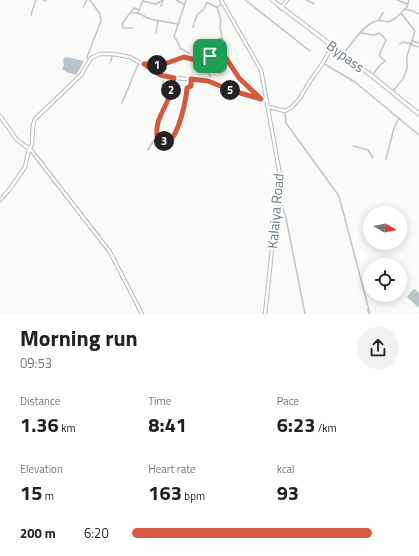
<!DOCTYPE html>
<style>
body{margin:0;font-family:"Titillium Web",sans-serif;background:#f2f2f2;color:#202124;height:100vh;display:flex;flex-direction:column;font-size:15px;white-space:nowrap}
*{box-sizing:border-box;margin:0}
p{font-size:13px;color:#757577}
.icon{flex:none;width:22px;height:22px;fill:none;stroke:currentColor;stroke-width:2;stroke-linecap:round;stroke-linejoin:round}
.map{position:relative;height:314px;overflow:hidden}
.sheet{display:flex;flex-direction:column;background:#fff;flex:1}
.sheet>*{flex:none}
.needle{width:26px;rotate:99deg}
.controls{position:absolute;left:363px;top:206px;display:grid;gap:8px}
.controls a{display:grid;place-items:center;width:44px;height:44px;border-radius:50%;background:#fff;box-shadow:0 2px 10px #0003;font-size:20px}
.pin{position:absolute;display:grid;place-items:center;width:34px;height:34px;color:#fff;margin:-17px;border-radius:8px;box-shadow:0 2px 6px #0006}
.km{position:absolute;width:20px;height:20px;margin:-10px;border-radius:50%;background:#222;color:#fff;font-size:11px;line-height:20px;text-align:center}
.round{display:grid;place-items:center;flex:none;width:42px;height:42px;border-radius:21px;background:#f2f2f2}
.head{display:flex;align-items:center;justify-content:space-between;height:68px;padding:0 20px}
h1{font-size:22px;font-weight:700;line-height:30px}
.stats{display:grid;grid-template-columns:repeat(3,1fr);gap:6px;height:68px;padding:4px 20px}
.stats div{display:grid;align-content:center}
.stats b{font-size:20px;font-weight:700}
.stats small{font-size:11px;font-weight:400}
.stats p{font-size:11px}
ul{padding:0 20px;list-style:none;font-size:13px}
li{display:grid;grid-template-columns:64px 48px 1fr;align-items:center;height:30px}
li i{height:10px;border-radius:5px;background:#d5593c}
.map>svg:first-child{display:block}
.water{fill:#b8c4c8}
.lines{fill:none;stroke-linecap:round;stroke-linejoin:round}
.stream{stroke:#b8c4c8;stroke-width:1}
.secondary-casing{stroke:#b4babe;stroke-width:4.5}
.primary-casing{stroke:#b3b9bc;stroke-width:5}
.street{stroke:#bfc4c7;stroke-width:1.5}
.secondary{stroke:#fff;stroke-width:2.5}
.primary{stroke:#fff;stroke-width:3}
.route-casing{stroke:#fff;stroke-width:8}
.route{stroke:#d5593c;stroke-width:5}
.labels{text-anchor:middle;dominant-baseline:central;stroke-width:4;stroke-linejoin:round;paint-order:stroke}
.street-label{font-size:14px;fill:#667780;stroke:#fff}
</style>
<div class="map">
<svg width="419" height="314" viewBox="0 0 419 314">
<rect width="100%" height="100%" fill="#fafaf8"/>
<path class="water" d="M67 57 84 61 76 75 66 72 62 69 64 65 63 61 64 58Z
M415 289 419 293V308L407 297 413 290Z"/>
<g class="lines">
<path class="stream" d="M367 309 369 314"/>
<defs>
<path id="secondary" d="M221 0 261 70 280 175 265 314
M281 8 287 0
M269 107 285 111 292 107 300 98 310 81 323 63 332 46
M0 116 17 140 31 150 110 252 142 314
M0 200 10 189 25 167 29 150 32 144 33 125 35 119 81 75 91 58 100 54H113L130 57 165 77 208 81 242 94 267 100"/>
<path id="primary" d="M272 0 372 76 419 114"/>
</defs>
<use href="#secondary" class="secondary-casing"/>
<use href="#primary" class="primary-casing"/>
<path class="street" d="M43 0 46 1
M176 0 184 4
M186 0 174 37 178 42 180 48 189 53 187 58
M245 0 310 51
M307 0 314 4
M397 0 407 4
M143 1 156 4 163 0
M223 3 217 7 221 20 220 27 226 58 239 78 260 98
M161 6 163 0
M83 7 87 0
M404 9 413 11 419 14
M130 13 134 8 139 10
M138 13 150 19 177 24
M401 13 407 7 409 0
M31 15 36 0
M378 21 383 13
M193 27 197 15 204 9 207 2 216 7
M133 28H123L122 24 130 13H138L143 0
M156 32 158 21
M360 33 374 35 379 33 383 36 386 40 379 55 385 61 379 66 372 76
M413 41 419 43
M400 44 403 42 412 44
M411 45 419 47
M343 54C352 44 361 28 373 22 386 16 384 30 401 13L415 31 407 56V69L403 79 392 92
M210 56 221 60 226 58
M89 60 87 57 101 21 100 14 90 0
M110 63 113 54
M323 63 355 82 419 135
M145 64H164L184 57 203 62 210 56 219 38 223 39
M201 66 210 75 208 81
M217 69 221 70 230 64
M162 85 165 77
M122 103 139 62
M285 111 286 123 339 196 370 314
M157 136C155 119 164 112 169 97 171 91 172 85 174 78
M353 146 368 150 373 158
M148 150 156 137H159L168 142 171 140 185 103 187 88 191 86V79
M386 159 394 128 399 118
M279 197 286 218 305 314"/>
<use href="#secondary" class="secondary"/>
<use href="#primary" class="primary"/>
</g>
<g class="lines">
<defs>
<path id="route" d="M210 56 221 60 226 58 239 78 261 99 233 91 208 81 191 79V86L187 88C186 101 179 133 169 142H165L157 136C155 121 164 111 169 97 171 91 172 85 174 78L160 75 144 64H164L184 57 203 62Z"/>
</defs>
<use href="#route" class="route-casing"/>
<use href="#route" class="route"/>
</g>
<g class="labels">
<g class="street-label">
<text transform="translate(346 56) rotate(37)">Bypass</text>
<text transform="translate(275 211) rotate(-85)">Kalaiya Road</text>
</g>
</g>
</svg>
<div class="controls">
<a><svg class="needle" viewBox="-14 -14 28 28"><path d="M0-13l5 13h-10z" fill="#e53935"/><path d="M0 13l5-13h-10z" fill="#757577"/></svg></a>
<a><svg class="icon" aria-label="locate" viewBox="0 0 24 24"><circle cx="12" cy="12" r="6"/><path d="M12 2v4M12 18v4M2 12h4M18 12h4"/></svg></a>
</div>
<div class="pin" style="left:210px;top:56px;background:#1e9e55"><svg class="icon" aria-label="arrive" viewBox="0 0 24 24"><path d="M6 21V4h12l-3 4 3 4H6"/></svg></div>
<b class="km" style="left:157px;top:65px">1</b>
<b class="km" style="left:171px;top:90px">2</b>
<b class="km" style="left:164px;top:141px">3</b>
<b class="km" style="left:230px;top:90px">5</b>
</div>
<section class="sheet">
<div class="head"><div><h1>Morning run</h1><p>09:53</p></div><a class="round"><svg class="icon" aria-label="share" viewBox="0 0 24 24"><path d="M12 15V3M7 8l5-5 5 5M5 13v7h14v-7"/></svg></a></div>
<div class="stats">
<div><p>Distance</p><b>1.36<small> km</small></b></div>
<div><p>Time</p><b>8:41</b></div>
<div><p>Pace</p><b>6:23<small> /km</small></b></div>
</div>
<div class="stats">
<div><p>Elevation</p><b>15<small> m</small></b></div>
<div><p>Heart rate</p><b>163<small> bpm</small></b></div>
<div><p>kcal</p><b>93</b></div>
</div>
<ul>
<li><b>200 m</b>6:20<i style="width:90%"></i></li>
</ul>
</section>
